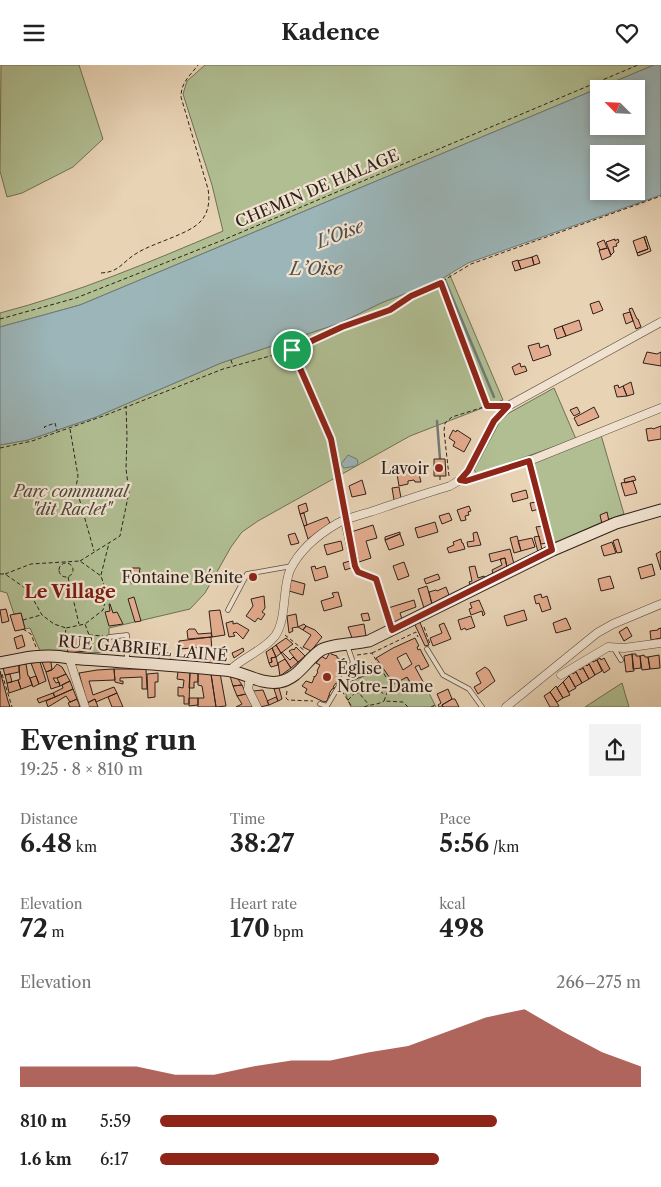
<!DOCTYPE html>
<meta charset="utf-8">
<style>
body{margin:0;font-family:"Libre Caslon Text",serif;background:#f2f2f2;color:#222;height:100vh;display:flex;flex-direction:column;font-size:19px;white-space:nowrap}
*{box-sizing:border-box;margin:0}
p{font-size:16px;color:#767676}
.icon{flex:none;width:28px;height:28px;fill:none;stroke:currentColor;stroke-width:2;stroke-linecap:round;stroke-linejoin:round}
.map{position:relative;height:642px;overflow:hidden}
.side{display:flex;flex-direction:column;background:#fff;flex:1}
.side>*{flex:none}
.needle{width:32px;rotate:294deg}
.buttons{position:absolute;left:590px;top:15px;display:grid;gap:10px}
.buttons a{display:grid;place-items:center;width:55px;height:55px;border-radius:0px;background:#fff;box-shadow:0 2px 8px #0003;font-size:25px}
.pin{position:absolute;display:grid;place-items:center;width:42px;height:42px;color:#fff;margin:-21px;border:2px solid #fff;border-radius:50%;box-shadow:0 1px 5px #0007}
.round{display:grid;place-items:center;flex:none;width:52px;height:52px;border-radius:0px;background:#f2f2f2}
.summary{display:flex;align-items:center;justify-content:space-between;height:85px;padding:0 20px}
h1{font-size:28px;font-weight:700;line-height:38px}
.metrics{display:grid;grid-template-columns:repeat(3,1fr);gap:8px;height:85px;padding:5px 20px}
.metrics div{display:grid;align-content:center}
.metrics b{font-size:25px;font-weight:700}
.metrics small{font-size:14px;font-weight:400}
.metrics p{font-size:14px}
.chart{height:140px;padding:10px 20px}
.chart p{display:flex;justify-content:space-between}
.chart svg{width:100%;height:90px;margin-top:5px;fill:#8f2418;opacity:.7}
ul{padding:0 20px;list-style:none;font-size:16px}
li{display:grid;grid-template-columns:80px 60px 1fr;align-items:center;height:38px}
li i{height:12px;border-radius:6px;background:#8f2418}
header{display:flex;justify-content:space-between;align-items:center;height:65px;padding:0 20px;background:#fff;font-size:22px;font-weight:700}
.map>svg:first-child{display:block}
.green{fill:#b0be92;stroke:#6f7057}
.water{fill:#9bb5b8;stroke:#6f7a7a;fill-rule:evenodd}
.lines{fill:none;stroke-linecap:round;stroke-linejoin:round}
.stream{stroke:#6f7a7a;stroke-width:2.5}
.building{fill:#e4ac8e;stroke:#2e211c;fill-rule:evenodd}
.lane-casing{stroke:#5c4e42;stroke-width:5.5}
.street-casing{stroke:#5c4e42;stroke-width:9}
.secondary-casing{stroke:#2e211c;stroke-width:13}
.path{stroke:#2e211c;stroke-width:1;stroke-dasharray:4 2.5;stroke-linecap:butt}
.lane{stroke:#f0e2cf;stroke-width:4}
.street{stroke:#f0e2cf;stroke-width:8}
.secondary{stroke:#f0e2cf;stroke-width:11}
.route-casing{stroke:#fff;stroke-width:10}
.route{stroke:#8f2418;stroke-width:6}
.poi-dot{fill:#8f2418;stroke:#f0e2cf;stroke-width:2}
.labels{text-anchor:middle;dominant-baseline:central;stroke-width:4.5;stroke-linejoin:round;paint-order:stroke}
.street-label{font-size:16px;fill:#2e211c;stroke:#f0e2cf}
.poi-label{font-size:16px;fill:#2e211c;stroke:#f0e2cf;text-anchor:end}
.park-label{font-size:16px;font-style:italic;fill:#4e483a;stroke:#f0e2cf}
.water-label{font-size:18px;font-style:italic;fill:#4f4d4b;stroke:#f0e2cf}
.neighbourhood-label{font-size:18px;font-weight:bold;fill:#7a1f14;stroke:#f0e2cf}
</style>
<header><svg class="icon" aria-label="menu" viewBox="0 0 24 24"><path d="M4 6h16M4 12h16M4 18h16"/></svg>Kadence<svg class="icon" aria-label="heart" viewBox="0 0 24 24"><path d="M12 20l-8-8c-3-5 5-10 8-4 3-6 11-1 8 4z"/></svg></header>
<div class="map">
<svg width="661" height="642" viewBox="0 0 661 642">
<rect width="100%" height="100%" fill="#e8d3b5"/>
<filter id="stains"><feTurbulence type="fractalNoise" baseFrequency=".004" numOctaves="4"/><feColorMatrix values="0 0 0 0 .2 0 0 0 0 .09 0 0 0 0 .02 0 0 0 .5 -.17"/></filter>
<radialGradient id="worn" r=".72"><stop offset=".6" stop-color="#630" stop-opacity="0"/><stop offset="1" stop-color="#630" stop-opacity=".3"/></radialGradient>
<path class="green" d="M1 0H79L103 74 73 102 22 128 7 132 0 106Z
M205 0H654L80 240 0 262V248C77 228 150 197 223 166L212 120 183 29 187 16Z
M449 208 503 335 410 371 258 456 242 467 231 482 205 528 190 544 109 563V587L65 589 40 586 30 563 25 564 21 548 14 549 7 528 0 526V380L28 375 96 352 221 298 340 258 381 238 438 215Z
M554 323 576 374 477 409 474 405 500 356 509 348Z
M601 370 624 449 609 454 557 477H552L532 398Z
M383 603 389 611 407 612 415 629 427 624 436 642H351C342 623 343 619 362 610L364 611 374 604 376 607Z
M622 618 629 642H585Z"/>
<path class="water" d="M654 0H661V130L468 198 438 216 381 238 340 258 221 298 96 352 28 375 0 380V262L80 240ZM599 24H636V61H599ZM599 89H636V126H599Z
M348 390 357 394 358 398 356 401 344 403 341 399Z"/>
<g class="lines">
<path class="stream" d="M445 215 494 332
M437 356 440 394"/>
</g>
<path class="building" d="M646 171 651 186 638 191 637 188 648 184 644 172Z
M644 172 648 184 637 188 633 176Z
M615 174V176L618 174 619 177 616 179 617 181 613 182 614 187 611 190 606 177Z
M604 175 607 183 600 185 597 178Z
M608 183 611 191 602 195 599 185Z
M537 190 540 198 534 200 532 192Z
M532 192 534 200 521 204 518 196Z
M518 195 521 204 515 206 512 197Z
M599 236 603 245 593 249 590 239Z
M632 243 637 254H638L641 262 636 264 629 244Z
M630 247 633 256 626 259 623 249Z
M579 255 582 265 566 271 562 261Z
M562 261 566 271 557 274 554 264Z
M539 278 540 283 548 280 551 290 533 296 528 281Z
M647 287 657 289 661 287V301L643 298Z
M520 298 521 302 525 301 527 306 515 310 512 302Z
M631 317 634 329 627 331 623 321Z
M618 320 619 323 623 321 627 331 617 332 614 321Z
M577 342 580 348 574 351 570 345Z
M594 342 599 352 578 361 574 353Z
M661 361V374L648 376 646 364 652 363 653 364Z
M453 365 456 367 457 365 471 374 464 387 453 381 455 377 449 373Z
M434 394H445L446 411H434Z
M414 405 415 410 419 409 421 417H415L414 415 408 416V419L399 421 397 409Z
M634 411 636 415 625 418 624 414Z
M362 415 366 429 352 432 349 421Z
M633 416 637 428 625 431 621 418Z
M399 422 401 433 394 435 392 423Z
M526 425 528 433 513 437 511 429Z
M537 437 539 444 532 446 530 438Z
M306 438 308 446 300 449 298 441Z
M469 441 471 446 468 447 469 450 465 451 466 455 461 456 457 445Z
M607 447 609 456 602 459 600 450Z
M304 448 307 460 304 461 300 449Z
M449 448 452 455 442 459 439 451Z
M327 452 330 458 308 474 304 461Z
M435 457 438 467 418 473 415 463Z
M373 460 377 473 366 476 371 493 359 497 351 467Z
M543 461 547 478 541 479 536 462Z
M400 467V469L385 475V472Z
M477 467 481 480 468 482 467 477 474 476 473 468Z
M295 468 299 478 291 480 288 470Z
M400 469 404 480 389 485 385 475Z
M517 471 521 486 514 488 510 473Z
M539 471 542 485 538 487 534 472Z
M532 473 535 482 521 486 518 476Z
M461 474 462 478H463L465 484 449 488 447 483 454 480 453 477Z
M618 474 622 487 617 488 613 476Z
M341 476 343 485 327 490 324 480Z
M612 477 616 488 604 491 601 481Z
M510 484 514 499 507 502 505 493 491 497 489 489Z
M661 486V505L656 489Z
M505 493 507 502 493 509 492 505 502 500 500 494Z
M350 496 351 503 345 505 343 498Z
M404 497 409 511 398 515 393 501Z
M652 499 655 510 641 514 638 503Z
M315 501 316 504 325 501 328 512 315 516 311 502Z
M475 501 478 513 484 511 485 513 470 520 469 517 472 516 469 502Z
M132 503H140L138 518H131Z
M438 509 440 514 426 519 424 514Z
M610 511 614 523 601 526 598 514Z
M291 515 305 519 303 530 289 526Z
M427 521 432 539 424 543 418 524Z
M446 522 449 530 432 539 429 527 436 525 437 526Z
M338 527 342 541 324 546 321 536 334 532 332 528Z
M541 529 542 533 547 531 551 544 542 547 539 538 536 539 534 531Z
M264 531 265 543 262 547 265 549 261 555 258 553 255 557 246 551 253 541 251 534Z
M134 532 141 556 135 557 128 534Z
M414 535 416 542 400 548 402 554 393 558 388 543Z
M479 535 485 549 483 551 482 546 471 550 469 544 472 543 470 538Z
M109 539H110L113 548 117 547 123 559 109 561 105 547 110 546Z
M6 544 9 556 2 558 0 545Z
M220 545 225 570 212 572 209 546Z
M524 545 527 555 507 561 504 551Z
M21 548 25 564 15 566 10 550Z
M368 548 370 555 363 556 361 549Z
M296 549 298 562 304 559 306 561 303 565 298 562 292 563 293 566 289 568 287 551Z
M471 551 475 562 466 565 465 563 461 565 458 555Z
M566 553 571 564 556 568 553 558Z
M419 555 429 580 425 581 414 558Z
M233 556V559L237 558 249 565 243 574 236 567 233 568 235 571 229 572 226 558Z
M444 558 451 574 433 581 430 573 442 568 439 560Z
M364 559 366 571 352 573 348 562Z
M306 561 315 565 322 572 311 586 303 582 311 570 303 565Z
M627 562 632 571 624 576 619 567Z
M661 563V573L651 575 650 566 658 565V564Z
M189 564H195L198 569 211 568 212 572 188 574 187 566Z
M22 570 25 581 17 584 14 573Z
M84 571 86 586 68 588 66 573Z
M211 572 213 600H207V597L205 598V582L179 584V576Z
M286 573 293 579 281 588 276 580Z
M415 573 419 581 417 582 418 585 420 584 429 601 421 605 419 600 415 602 427 624 415 629 410 621 412 620 407 612 394 619 376 593 393 583ZM406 588 412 599 403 605 397 593Z
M276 580 281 588 276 592 272 583Z
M296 582 305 591 298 597 289 586 293 584 294 585Z
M243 583 244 586 234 593 232 588Z
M272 583 276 592 271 593 272 597 269 598 266 587Z
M282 587 290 595 293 592 298 597 291 603 281 588Z
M328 587H331V589L337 591V593L342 594V596L348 597 349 600 347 599 338 619 336 618 333 622 335 623 332 624 329 629 330 630H329L327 636 324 637 305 628 307 624 302 621 306 616 312 618 314 613V611L315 612 318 607 317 606 320 600 316 598 321 591 326 594 329 589Z
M159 588H170L171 597 159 596Z
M632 589H636V591H640L641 603 633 604Z
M632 589 634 606 626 607 624 591Z
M644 590 645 592H648L650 604 642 605 640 591Z
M659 590 660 603 650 604 648 592Z
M276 592 278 600 271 602 269 598 272 597 271 593Z
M600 593 601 595 604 593 610 604 604 608 597 595Z
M285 594 291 603 280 611 278 598Z
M592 595 593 597 597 595 602 606 595 610 588 597Z
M47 596 51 597 52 605 46 607 42 597Z
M40 597 46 616 39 619 31 598Z
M372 598 375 604 369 607V609L351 616 347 611 350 607H353Z
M26 599 28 611H29L32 620 21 624 18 615 20 614 19 600Z
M57 599 62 602 66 609 57 613H53L56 618 59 617 60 621 51 624 46 607 53 604Z
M585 599 587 601 589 599 595 610 589 614 582 601Z
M19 600V607L5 610 3 603Z
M485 602 489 605 495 616 478 629 474 622 481 618 476 608Z
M579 603 580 605 583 603 589 614 582 618 575 605Z
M114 604H146L147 624H142V612L120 613V616H123V619L115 617Z
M114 604 115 615 89 616 93 630 114 622 117 628 96 637 95 634 87 638 79 608 97 605Z
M0 606 8 636 10 642H0Z
M178 606 190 607 189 639H184V631H178V622L183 623 184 615 177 614Z
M190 607 198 608V617H194V623H189Z
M572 607 573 609 576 607 582 618 575 622 568 609Z
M158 608V617H155V632L148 633 147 609Z
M198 608 211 609 216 642H198V633H204L202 621 198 620Z
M220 608 226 641 216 642 211 609Z
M10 609 12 617 7 618 5 610Z
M66 609 70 616 60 621 57 613Z
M36 611 39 619 33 622 30 613Z
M230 611 238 614 242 620 233 621Z
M569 611 576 623 569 627 563 617Z
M18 615 21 624 9 628 7 618Z
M70 616 73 624 55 632 53 628 63 623 62 620Z
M563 617 570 630 563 633 557 623Z
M242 620 246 629 237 631 233 621Z
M556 621 563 633 557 637 550 627Z
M279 623 282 634 278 636 274 624Z
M73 624 77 634 70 637 66 631 48 642 46 636Z
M448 624 452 634 442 640 443 642H439L438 640 441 638 437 629Z
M263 625 269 640 260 642 253 626Z
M550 627 559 641 557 642H550L544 631Z
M53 628 55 632 39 638 37 634Z
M117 628 123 642H112L108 632Z
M246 629 253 642H236L242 639 237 631Z
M276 632 278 636 269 640 267 636Z
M189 633H198V640L189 641Z
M77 634 80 642H70L68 638Z
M95 634 98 642H88L87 638Z
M452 634H455L459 642H443L442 640Z"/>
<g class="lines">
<defs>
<path id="lane" d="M529 396 552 483
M228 545 247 509 292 501
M109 572 127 570V595
M613 582 621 595
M427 584 443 610 469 624 482 642
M320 639 327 641 353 597 347 580"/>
<path id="street" d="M460 415 468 406 494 356 508 341 661 257
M345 455 355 501 358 507 376 514 392 565
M69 593 85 642
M230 605C243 592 263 586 275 571 287 554 282 525 290 505 300 484 319 469 338 458 348 453 360 450 370 447 397 438 423 429 450 421L460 415 466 416 529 396 661 343
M561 610 608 582 624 583 661 578
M250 613 248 624 257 642
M506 642 597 568 613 559 661 539"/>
<path id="secondary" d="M0 598C23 593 46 588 69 593 121 597 173 600 224 605 244 606 259 620 279 617 298 614 306 595 321 585 331 579 356 579 369 576L553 485 616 458 661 445"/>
</defs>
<use href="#lane" class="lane-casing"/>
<use href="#street" class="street-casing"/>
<use href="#secondary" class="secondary-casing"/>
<path class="path" d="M101 208C120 207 122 197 137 188 153 178 189 169 200 157 209 148 210 135 208 124L181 32C181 17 190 11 198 0
M441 218 487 341
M0 254 76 233 223 175 638 0
M293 286 331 374 343 445
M231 295 233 301
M45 363 44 362 55 358 57 366
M70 364 78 411 76 422 94 486
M0 383 32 376 106 350 223 304 292 285 341 262 389 245 411 231 441 217 471 199 661 131
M440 411V416
M449 411 444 366 445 358 452 352 487 341H497
M80 496 120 471 129 427 126 404 127 371 126 341
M59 505a7 7 0 1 1 14 0a7 7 0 1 1-14 0Z
M0 509H5L28 525 42 550 54 559 66 563
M5 509 31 499 80 496 101 511 107 529 103 545 85 559
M101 510 109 478
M68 512 79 559
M23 555 41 550
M424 562 430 579
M23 564 31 569 36 582
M89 570 103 571
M285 570 305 586
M64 582 66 563 85 559 89 570 90 584
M372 588 416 567 418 572
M357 590 372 588 390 619 384 636 403 637 408 642
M2 609 12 642
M348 618 351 617 353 622
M375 622 385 630
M287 626 286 633 288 635 313 636
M342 626 352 642
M359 628V623L353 622 352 626 354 629 359 628 369 640
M348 635 354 629
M364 642C371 639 378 640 384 636
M431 642 435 640"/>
<use href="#lane" class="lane"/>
<use href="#street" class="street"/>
<use href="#secondary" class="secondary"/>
</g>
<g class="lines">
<defs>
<path id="route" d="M441 218 487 341H508L494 356 468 406 460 415 466 416 529 396 552 485 392 565 376 514 358 507 355 501 331 374 292 285 342 262 390 245 411 231Z"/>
</defs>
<use href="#route" class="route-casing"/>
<use href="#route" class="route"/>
</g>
<g class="poi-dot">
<circle cx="439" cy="403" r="5"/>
<circle cx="253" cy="512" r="5"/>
<circle cx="327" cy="612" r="5"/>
</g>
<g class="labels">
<g class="street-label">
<text transform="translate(317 123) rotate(-23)">CHEMIN DE HALAGE</text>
<text transform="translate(143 583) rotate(5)">RUE GABRIEL LAINÉ</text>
</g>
<g class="poi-label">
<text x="429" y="403">Lavoir</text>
<text x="243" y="512">Fontaine Bénite</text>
<text x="337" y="603" text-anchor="start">Église<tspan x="337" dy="18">Notre-Dame</tspan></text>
</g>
<g class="park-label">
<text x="71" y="426">Parc communal<tspan x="71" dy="18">"dit Raclet"</tspan></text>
</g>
<g class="water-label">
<text transform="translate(340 169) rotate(-21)">L'Oise</text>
<text x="316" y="204">L’Oise</text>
</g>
<g class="neighbourhood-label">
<text x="70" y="527">Le Village</text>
</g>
</g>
<rect width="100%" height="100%" filter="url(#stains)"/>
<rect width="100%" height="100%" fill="url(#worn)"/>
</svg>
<div class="buttons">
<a><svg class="needle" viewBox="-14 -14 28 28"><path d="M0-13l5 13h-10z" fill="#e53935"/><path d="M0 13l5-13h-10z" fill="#767676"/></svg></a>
<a><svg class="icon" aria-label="layers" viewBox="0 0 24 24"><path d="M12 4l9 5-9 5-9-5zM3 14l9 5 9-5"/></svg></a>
</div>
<div class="pin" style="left:292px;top:285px;background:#1e9e55"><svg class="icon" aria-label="arrive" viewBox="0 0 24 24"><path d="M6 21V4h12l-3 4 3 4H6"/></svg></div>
</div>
<section class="side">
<div class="summary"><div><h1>Evening run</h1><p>19:25 · 8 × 810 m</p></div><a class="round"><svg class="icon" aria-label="share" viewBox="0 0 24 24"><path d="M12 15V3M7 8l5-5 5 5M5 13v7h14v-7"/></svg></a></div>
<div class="metrics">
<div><p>Distance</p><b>6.48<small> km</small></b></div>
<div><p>Time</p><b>38:27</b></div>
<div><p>Pace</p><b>5:56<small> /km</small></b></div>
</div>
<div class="metrics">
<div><p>Elevation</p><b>72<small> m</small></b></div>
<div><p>Heart rate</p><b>170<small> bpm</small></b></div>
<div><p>kcal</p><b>498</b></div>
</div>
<div class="chart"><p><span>Elevation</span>266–275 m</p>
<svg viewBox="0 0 160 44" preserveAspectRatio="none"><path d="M0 44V34L10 34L20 34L30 34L40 38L50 38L60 34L70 31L80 31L90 27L100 24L110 17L120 10L130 6L140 17L150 27L160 34V44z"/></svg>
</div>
<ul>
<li><b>810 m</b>5:59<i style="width:70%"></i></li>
<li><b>1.6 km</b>6:17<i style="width:58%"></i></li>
</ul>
</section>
